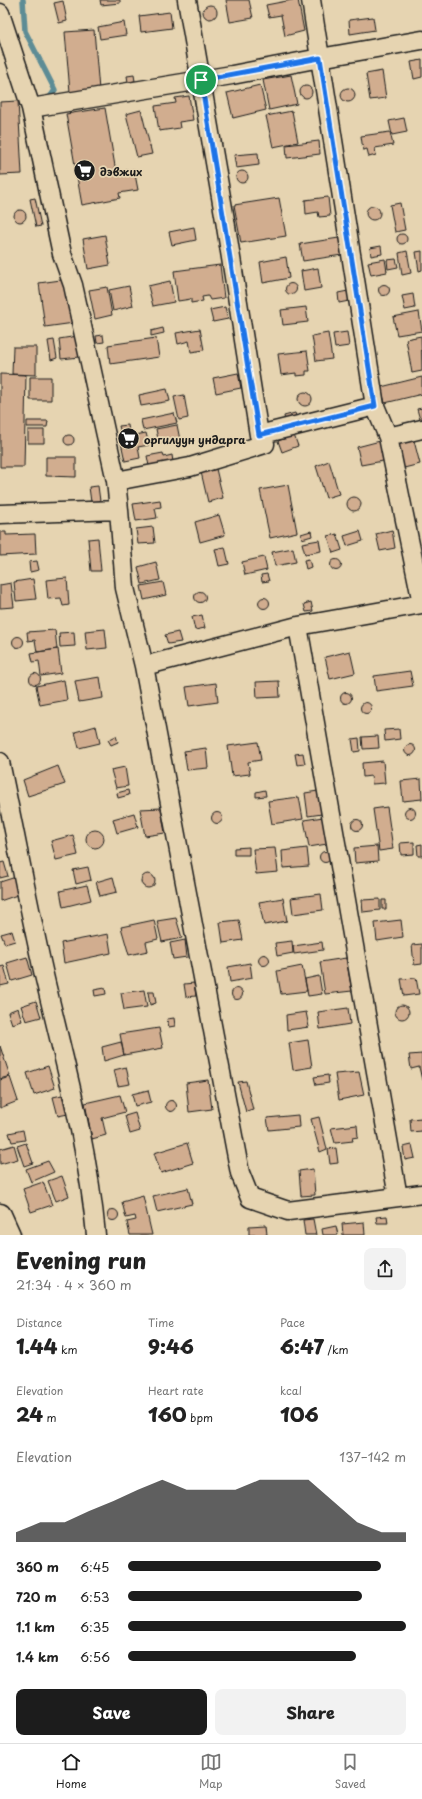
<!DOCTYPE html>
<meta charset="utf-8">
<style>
body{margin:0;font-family:"Playpen Sans",sans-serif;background:#f2f2f2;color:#222;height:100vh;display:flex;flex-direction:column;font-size:15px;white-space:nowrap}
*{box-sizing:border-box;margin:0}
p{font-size:13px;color:#767676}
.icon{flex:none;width:22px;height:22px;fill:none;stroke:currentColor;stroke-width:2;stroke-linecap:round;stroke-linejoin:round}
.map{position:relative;height:1235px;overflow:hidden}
.side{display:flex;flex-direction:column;background:#fff;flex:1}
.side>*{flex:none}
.pin{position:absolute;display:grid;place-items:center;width:34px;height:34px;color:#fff;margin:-17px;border:2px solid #fff;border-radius:50%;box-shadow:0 1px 4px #0007}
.round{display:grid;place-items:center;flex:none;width:42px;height:42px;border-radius:8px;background:#f2f2f2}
.overview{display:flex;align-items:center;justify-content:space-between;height:68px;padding:0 16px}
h1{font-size:22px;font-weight:800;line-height:30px}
.stats{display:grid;grid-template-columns:repeat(3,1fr);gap:6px;height:68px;padding:4px 16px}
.stats div{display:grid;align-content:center}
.stats b{font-size:20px;font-weight:800}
.stats small{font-size:11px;font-weight:400}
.stats p{font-size:11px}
.chart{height:112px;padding:8px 16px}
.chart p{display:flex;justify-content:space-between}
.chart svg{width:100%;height:72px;margin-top:4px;fill:#1c1c1c;opacity:.7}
.cta{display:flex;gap:8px;margin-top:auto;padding:8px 16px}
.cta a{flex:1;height:46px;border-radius:8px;background:#1c1c1c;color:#fff;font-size:16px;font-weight:800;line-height:46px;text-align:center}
.cta a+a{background:#f2f2f2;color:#222}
ul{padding:0 16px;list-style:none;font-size:13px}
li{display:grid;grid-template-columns:64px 48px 1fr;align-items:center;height:30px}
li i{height:10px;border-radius:5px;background:#1c1c1c}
.menu{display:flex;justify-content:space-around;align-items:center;height:56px;border-top:1px solid #e0e0e0;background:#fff;font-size:11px;color:#767676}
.menu a{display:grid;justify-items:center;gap:2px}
.menu .selected{color:#1c1c1c}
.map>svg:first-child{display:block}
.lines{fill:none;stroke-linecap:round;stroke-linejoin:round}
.stream{stroke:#5d8c95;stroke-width:5.5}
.building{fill:#d1ad8f;stroke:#1c1c1c}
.minor-casing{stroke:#1c1c1c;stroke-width:21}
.secondary-casing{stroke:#1c1c1c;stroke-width:25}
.minor{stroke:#e6d4b1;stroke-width:18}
.secondary{stroke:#e6d4b1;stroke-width:22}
.route-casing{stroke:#fff;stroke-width:8}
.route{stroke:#1a73e8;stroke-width:5}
.labels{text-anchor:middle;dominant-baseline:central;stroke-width:3.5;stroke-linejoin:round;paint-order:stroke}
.poi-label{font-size:11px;font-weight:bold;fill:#1c1c1c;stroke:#e6d4b1;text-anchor:start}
</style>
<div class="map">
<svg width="422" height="1235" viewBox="0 0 422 1235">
<rect width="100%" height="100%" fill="#e6d4b1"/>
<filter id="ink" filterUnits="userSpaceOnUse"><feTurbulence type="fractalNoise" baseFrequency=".025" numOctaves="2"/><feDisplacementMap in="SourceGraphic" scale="8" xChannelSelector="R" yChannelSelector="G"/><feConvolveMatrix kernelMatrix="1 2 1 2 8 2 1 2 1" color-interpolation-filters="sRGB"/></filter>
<g filter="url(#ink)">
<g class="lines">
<path class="stream" d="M23 0 25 31 55 90 47 101"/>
</g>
<path class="building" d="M100 0H120V3L101 5Z
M226 0H249L253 18 230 22Z
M292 0H298L304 31 285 36 281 15 269 17 266 5Z
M63 1 67 21 59 23 54 3Z
M203 12a7 7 0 1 1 14 0a7 7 0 1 1-14 0Z
M170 12 172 28 141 32 139 16Z
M373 17 375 30 350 34 349 20Z
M124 22 126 35 100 39 98 27Z
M94 30 99 90 70 92 65 32Z
M422 60V77L414 79 411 62Z
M382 71 386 98 370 100 366 74Z
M134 75 135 81 128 82 127 76Z
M291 75 297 104 269 110 263 80Z
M260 85 266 110 233 118 227 93Z
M300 92a6 6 0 1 1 12 0a6 6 0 1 1-12 0Z
M341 95a7 7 0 1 1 14 0a7 7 0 1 1-14 0Z
M189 96 193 120 179 122 180 128 159 131 155 106 176 103 175 98Z
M18 101 22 174 0 175V102Z
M105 108 116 172 134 169 138 190 119 193 120 198 82 205 66 114Z
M141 110 152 154 137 157 126 114Z
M292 111 298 142 273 147 266 116Z
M404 118 407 132 392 135 389 121Z
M390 132 393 145 375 148 376 155 369 157 367 149 363 150 361 136Z
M319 141 320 154 287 158 286 145Z
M258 153 259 165 236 168 234 155Z
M236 177a6 6 0 1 1 12 0a6 6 0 1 1-12 0Z
M328 197 330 216 319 217 318 212 306 214 305 200Z
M35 198 41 226 36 227 30 199Z
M279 198 286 236 241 243 234 205Z
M400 203 405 230 395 232 390 205Z
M366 213a7 7 0 1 1 14 0a7 7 0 1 1-14 0Z
M14 216a6 6 0 1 1 12 0a6 6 0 1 1-12 0Z
M194 227 196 240 172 245 169 232Z
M397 239a5 5 0 1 1 10 0a5 5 0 1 1-10 0Z
M105 235 110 265 88 269 83 239Z
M339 238 342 255 303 261 300 244Z
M381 246 382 254 371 256 370 248Z
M407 251 411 273 402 275 399 253Z
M422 251V270L419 271 416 252Z
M286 257 289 278 263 283 260 262Z
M385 259 387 272 371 275 368 262Z
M396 259 398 267 388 269 387 260Z
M220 265 224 298 210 300 208 296 202 297 203 301 191 303V299L178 301 174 271Z
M318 268 321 288 304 291 301 271Z
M68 279 74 323 45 327 39 283Z
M170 281 174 302 153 306 148 286Z
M285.5 289a5.5 5.5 0 1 1 11 0a5.5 5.5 0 1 1-11 0Z
M378.5 290a5.5 5.5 0 1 1 11 0a5.5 5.5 0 1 1-11 0Z
M129 286 133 306 113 311 109 290Z
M107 287 112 315 95 319 89 290Z
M348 291 349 301 339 303 338 293Z
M413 294 415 308 405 310 402 296Z
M225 307 228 319 213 322 210 310Z
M306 307 308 322 283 325 281 310Z
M419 312 422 331 397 335 393 317Z
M163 328 164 333 151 336V331Z
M200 329 204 350 191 352 189 341 178 344 176 333Z
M347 332 349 346 335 348 333 334Z
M328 333 332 359 316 361 312 336Z
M103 335 104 342 97 343 96 336Z
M78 336 80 357 61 359 59 339Z
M421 336 422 371 412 373 406 339Z
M156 338 159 357 110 364 108 345Z
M54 340 57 358 51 360 48 341Z
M13 347H36V375L12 374Z
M307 351 310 371H306V375L296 376V373L281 375 278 354Z
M238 373 241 388 216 393 213 378Z
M0 374 26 375 24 467H0Z
M30 377H51V400H30Z
M422 377V394L385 403 381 387Z
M167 389 170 401 141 406 139 395Z
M298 399a7 7 0 1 1 14 0a7 7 0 1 1-14 0Z
M184 395 188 418 179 420 174 397Z
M422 408V423H421L417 409Z
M174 413 177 423 143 430 141 420Z
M295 413 297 418 285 421 284 416Z
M27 421H48L47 427H27Z
M128 425 129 432 121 433 119 426Z
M177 425 180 440 159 444 156 429Z
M28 430H44V443H28Z
M146 433 149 445 138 447 140 458 125 461 120 438Z
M294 435 298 446 282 452 278 441Z
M64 440a5 5 0 1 1 10 0a5 5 0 1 1-10 0Z
M413 437 420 464 404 468 397 441Z
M380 441 383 461 361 465 357 447Z
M163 453 164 457 172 455 173 462 149 466 147 456Z
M46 457H76V477L46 476Z
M329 461 339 494 326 498 316 466Z
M216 469 223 498 208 502 201 472Z
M288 485 297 532 270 538 260 490Z
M98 486 100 501 91 502 89 487Z
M347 504a7 7 0 1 1 14 0a7 7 0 1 1-14 0Z
M160 500 161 507 155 508 157 518 136 521 133 504Z
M219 515 225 535 200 542 195 522Z
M153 527 155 543 138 544 136 529Z
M392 530 395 548 380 551 376 534Z
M311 531 312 536 302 539 301 534Z
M360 531 363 541 347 546 344 536Z
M0 532H6V535L35 534 36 554 0 556Z
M337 534 342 550 333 553 328 536Z
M98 538 101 571H91L88 539Z
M319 540 321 551 305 554 302 543Z
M225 547 229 564 219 566 215 549Z
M293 548 296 562 275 566 272 552Z
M264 557 267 570 245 575 242 562Z
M309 559 311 567 306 569 304 560Z
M330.5 565a5.5 5.5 0 1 1 11 0a5.5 5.5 0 1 1-11 0Z
M37 561 39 570 30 572 29 562Z
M156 562 160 580 142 584 138 567Z
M267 574 269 581 262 582 261 575Z
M67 578 69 605 63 606 61 598 48 599 46 580Z
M33 579 36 599 16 601 14 582Z
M163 582 166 595 144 600 141 586Z
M11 583 14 607 0 608V585Z
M194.5 597a5.5 5.5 0 1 1 11 0a5.5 5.5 0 1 1-11 0Z
M258.5 603a5.5 5.5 0 1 1 11 0a5.5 5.5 0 1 1-11 0Z
M311 602 313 611 306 612 304 604Z
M202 615 205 628 195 630 192 617Z
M105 629 107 648 87 650 85 631Z
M55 630 57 649 37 652 35 640 28 641 27 632Z
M74 632 75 646 60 647 59 633Z
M178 632 181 642 168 644 165 635Z
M12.5 642a5.5 5.5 0 1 1 11 0a5.5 5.5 0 1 1-11 0Z
M58 649 61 673 41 676 39 661 33 662 31 653Z
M350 651 355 673 330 679 325 657Z
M410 671 413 686 376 691 374 676Z
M29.5 679a5.5 5.5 0 1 1 11 0a5.5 5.5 0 1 1-11 0Z
M100 677 103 698 79 702 75 681Z
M64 680 67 700 40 705 36 686Z
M279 681 280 697 257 698 256 682Z
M216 683 218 702 189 706 186 687Z
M340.5 698a5.5 5.5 0 1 1 11 0a5.5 5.5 0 1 1-11 0Z
M360.5 708a5.5 5.5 0 1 1 11 0a5.5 5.5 0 1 1-11 0Z
M96 726 100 743 79 748 75 732Z
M399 729 400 739 385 741 384 730Z
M116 736 118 742 111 745 108 740Z
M378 736 379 748 363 749 362 737Z
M359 738 360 751 354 752 352 739Z
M258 742 261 760 248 762 250 774 232 776 228 746Z
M404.5 750a5.5 5.5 0 1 1 11 0a5.5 5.5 0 1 1-11 0Z
M206 748 208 768 187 770 184 751Z
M303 753 305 764 297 765 295 754Z
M383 761 385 783 372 784 371 776 363 777 362 763Z
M58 766 65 784 28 796 23 780Z
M125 767 128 786 116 788 111 770Z
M421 779 422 799 403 801 401 781Z
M128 790 129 795 118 798 117 793Z
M265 790 266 796 256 797V792Z
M318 791 322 814 308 816 305 793Z
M299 797 303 819 272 824 268 801Z
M387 807 393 849 379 851 373 809Z
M404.5 813a5.5 5.5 0 1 1 11 0a5.5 5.5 0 1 1-11 0Z
M161 808 165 833 145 836 140 809Z
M211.5 818a5.5 5.5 0 1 1 11 0a5.5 5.5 0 1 1-11 0Z
M134 813 138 827 117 833 113 819Z
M323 817 327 844 309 847 304 820Z
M351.5 825a5.5 5.5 0 1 1 11 0a5.5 5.5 0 1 1-11 0Z
M86 839a9 9 0 1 1 18 0a9 9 0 1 1-18 0Z
M73 835 78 855 56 860 51 841Z
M414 842V854L401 855 400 843Z
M422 844V856H418L417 845Z
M377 846 378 861 355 863 354 848Z
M249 847V855H234V848Z
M275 848 278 872 256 874 253 849Z
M307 848 309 866 283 868 282 851Z
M319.5 857a5.5 5.5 0 1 1 11 0a5.5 5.5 0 1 1-11 0Z
M4 862 8 876 0 878V863Z
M88 867 91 880 76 884 73 870Z
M141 881a7 7 0 1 1 14 0a7 7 0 1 1-14 0Z
M16 877 20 894 0 901V882Z
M113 877 117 892 100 896 96 882Z
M87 885 91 900 63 907 60 891Z
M321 894 323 910 293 914 291 898Z
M283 898 287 921 264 925 259 902Z
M380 899V910L363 912 362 900Z
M382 900H386V909H382Z
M176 918 182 938 162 942 157 921Z
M154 920 158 939 146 942 148 951 129 955 121 927Z
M239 920 243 940 223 943 220 922Z
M401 920 403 937 377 941 375 923Z
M12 931 15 941 5 944 1 934Z
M108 934 111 953 64 963 61 943Z
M185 940 187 957 173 959 170 943Z
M292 941 293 953 277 956 275 943Z
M322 942 323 950 294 954 293 946Z
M422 944V964L414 965 412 945Z
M258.5 960a5.5 5.5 0 1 1 11 0a5.5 5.5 0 1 1-11 0Z
M27 957 32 975 12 981 7 963Z
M346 958 352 991 325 994 320 962Z
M250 963 252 978 230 982 228 967Z
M4 966 9 984 0 986V967Z
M302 966 307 991 281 994 277 971Z
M319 976 322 994 308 996 305 979Z
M416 978 419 994 404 996 401 979Z
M194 983 196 996 186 997 184 984Z
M105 988 106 994 95 996 94 990Z
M231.5 994a5.5 5.5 0 1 1 11 0a5.5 5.5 0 1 1-11 0Z
M144 990 147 1007 124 1010 121 993Z
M148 992H154L156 1003 150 1005Z
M36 1001 41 1017 26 1021 21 1006Z
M395 1012a7 7 0 1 1 14 0a7 7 0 1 1-14 0Z
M18 1008 22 1021 12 1024 8 1012Z
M348 1008 350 1024 320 1029 318 1012Z
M306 1012 309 1027 287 1030 286 1015Z
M174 1018 175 1026 169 1027 167 1019Z
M159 1028 163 1048 124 1055 120 1034Z
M308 1040 312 1067 293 1070 289 1043Z
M121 1042 124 1055 104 1061 102 1047Z
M0 1046 10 1076 0 1079Z
M422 1054V1080L419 1067 411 1069 409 1055Z
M48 1066 55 1088 34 1095 27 1073Z
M126 1067 130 1084 118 1086 114 1070Z
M359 1072 364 1095 339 1100 335 1074Z
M328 1075 329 1083 316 1085 314 1077Z
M10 1077 18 1101 0 1108V1080Z
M208 1080 212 1109 189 1112 186 1083Z
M246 1081 253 1110 246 1112 238 1082Z
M148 1090 151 1102 135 1106 132 1094Z
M62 1095 68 1114 58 1116 53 1097Z
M120 1095 125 1112 102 1118 106 1135 92 1139 85 1103Z
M165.5 1106a5.5 5.5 0 1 1 11 0a5.5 5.5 0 1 1-11 0Z
M135 1113 140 1131 130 1134 125 1116Z
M298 1115 299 1127 269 1130 267 1118Z
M319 1117 327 1149 320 1152 311 1119Z
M422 1118V1131L411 1132 410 1119Z
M357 1125 358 1137 352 1138 353 1141 335 1143 331 1128Z
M23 1130 25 1140 12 1142 9 1133Z
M26 1143 33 1163 24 1166 17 1146Z
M187 1143 193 1163 161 1173 154 1153Z
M14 1145 18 1159 0 1164V1149Z
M412 1145 415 1158 405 1160 403 1147Z
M336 1148 338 1163 330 1164 328 1149Z
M48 1161 54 1172 31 1182 26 1169Z
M313 1169 315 1195 301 1196 299 1171Z
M62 1176 69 1196 56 1201 48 1181Z
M43 1182 52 1205 31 1212 23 1189Z
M188 1188 192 1204 157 1212 153 1196Z
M143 1196 152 1235H130L127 1222 136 1220 135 1216 126 1218 122 1202Z
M107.5 1215a5.5 5.5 0 1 1 11 0a5.5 5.5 0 1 1-11 0Z
M387 1216 388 1223H377L376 1217Z
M313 1219 316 1235H305L303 1220Z
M364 1222 365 1235H343L342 1224Z
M266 1225 267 1235H249V1226Z
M336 1226 338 1235H323L322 1229Z"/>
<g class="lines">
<defs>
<path id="minor" d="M311 0 320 58 422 40
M0 13 31 108 232 75 320 58 375 406 388 437 422 603
M31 108 62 254 73 285 116 481 119 510
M259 435 375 406
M388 437 422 429
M116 481 190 467 265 444 259 435 225 220 187 0
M0 514 119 510 125 588 144 666 240 1173 250 1198 288 1211 422 1194
M298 626 398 1197
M144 666 298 626 422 604
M0 762C15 833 28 904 44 975 64 1061 88 1146 96 1235"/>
<path id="secondary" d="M0 1215 9 1235"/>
</defs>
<use href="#minor" class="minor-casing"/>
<use href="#secondary" class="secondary-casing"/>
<use href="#minor" class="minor"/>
<use href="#secondary" class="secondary"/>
</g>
</g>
<g class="lines" filter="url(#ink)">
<defs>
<path id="route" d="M320 58 375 406 259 435 201 80Z"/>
</defs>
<use href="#route" class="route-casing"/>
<use href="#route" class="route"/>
</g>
<defs>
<symbol id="supermarket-disc" viewBox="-11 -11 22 22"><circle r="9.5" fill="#1c1c1c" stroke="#e6d4b1"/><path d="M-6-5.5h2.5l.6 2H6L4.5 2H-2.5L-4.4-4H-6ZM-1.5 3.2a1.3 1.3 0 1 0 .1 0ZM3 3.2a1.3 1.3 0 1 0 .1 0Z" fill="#fff"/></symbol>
</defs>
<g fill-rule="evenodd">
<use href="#supermarket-disc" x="72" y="158" width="25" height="25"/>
<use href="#supermarket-disc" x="116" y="426" width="25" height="25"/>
</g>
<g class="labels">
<g class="poi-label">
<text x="100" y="171">дэвжих</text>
<text x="144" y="439">оргилуун ундарга</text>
</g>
</g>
</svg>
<div class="pin" style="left:201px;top:80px;background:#1e9e55"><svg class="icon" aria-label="arrive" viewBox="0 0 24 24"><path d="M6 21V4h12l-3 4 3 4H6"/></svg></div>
</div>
<section class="side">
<div class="overview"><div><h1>Evening run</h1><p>21:34 · 4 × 360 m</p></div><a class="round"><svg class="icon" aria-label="share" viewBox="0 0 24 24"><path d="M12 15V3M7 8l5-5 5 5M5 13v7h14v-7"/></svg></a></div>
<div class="stats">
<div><p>Distance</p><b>1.44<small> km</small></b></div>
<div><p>Time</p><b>9:46</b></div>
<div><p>Pace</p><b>6:47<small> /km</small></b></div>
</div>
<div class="stats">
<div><p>Elevation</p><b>24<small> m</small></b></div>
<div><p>Heart rate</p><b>160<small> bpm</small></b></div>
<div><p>kcal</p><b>106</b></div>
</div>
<div class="chart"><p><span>Elevation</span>137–142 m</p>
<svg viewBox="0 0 160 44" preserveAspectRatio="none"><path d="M0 44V38L10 32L20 32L30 25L40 19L50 12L60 6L70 12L80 12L90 12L100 6L110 6L120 6L130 19L140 32L150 38L160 38V44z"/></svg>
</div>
<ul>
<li><b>360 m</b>6:45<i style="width:91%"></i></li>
<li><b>720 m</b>6:53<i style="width:84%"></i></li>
<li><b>1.1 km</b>6:35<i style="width:100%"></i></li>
<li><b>1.4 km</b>6:56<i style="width:82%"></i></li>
</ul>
<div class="cta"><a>Save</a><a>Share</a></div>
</section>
<nav class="menu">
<a class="selected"><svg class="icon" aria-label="home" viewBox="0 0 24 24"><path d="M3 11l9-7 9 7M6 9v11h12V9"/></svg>Home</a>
<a><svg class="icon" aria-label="map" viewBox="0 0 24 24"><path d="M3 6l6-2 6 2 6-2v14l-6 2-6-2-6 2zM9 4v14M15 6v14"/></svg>Map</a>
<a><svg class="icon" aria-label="saved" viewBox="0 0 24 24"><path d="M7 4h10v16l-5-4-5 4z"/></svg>Saved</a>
</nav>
